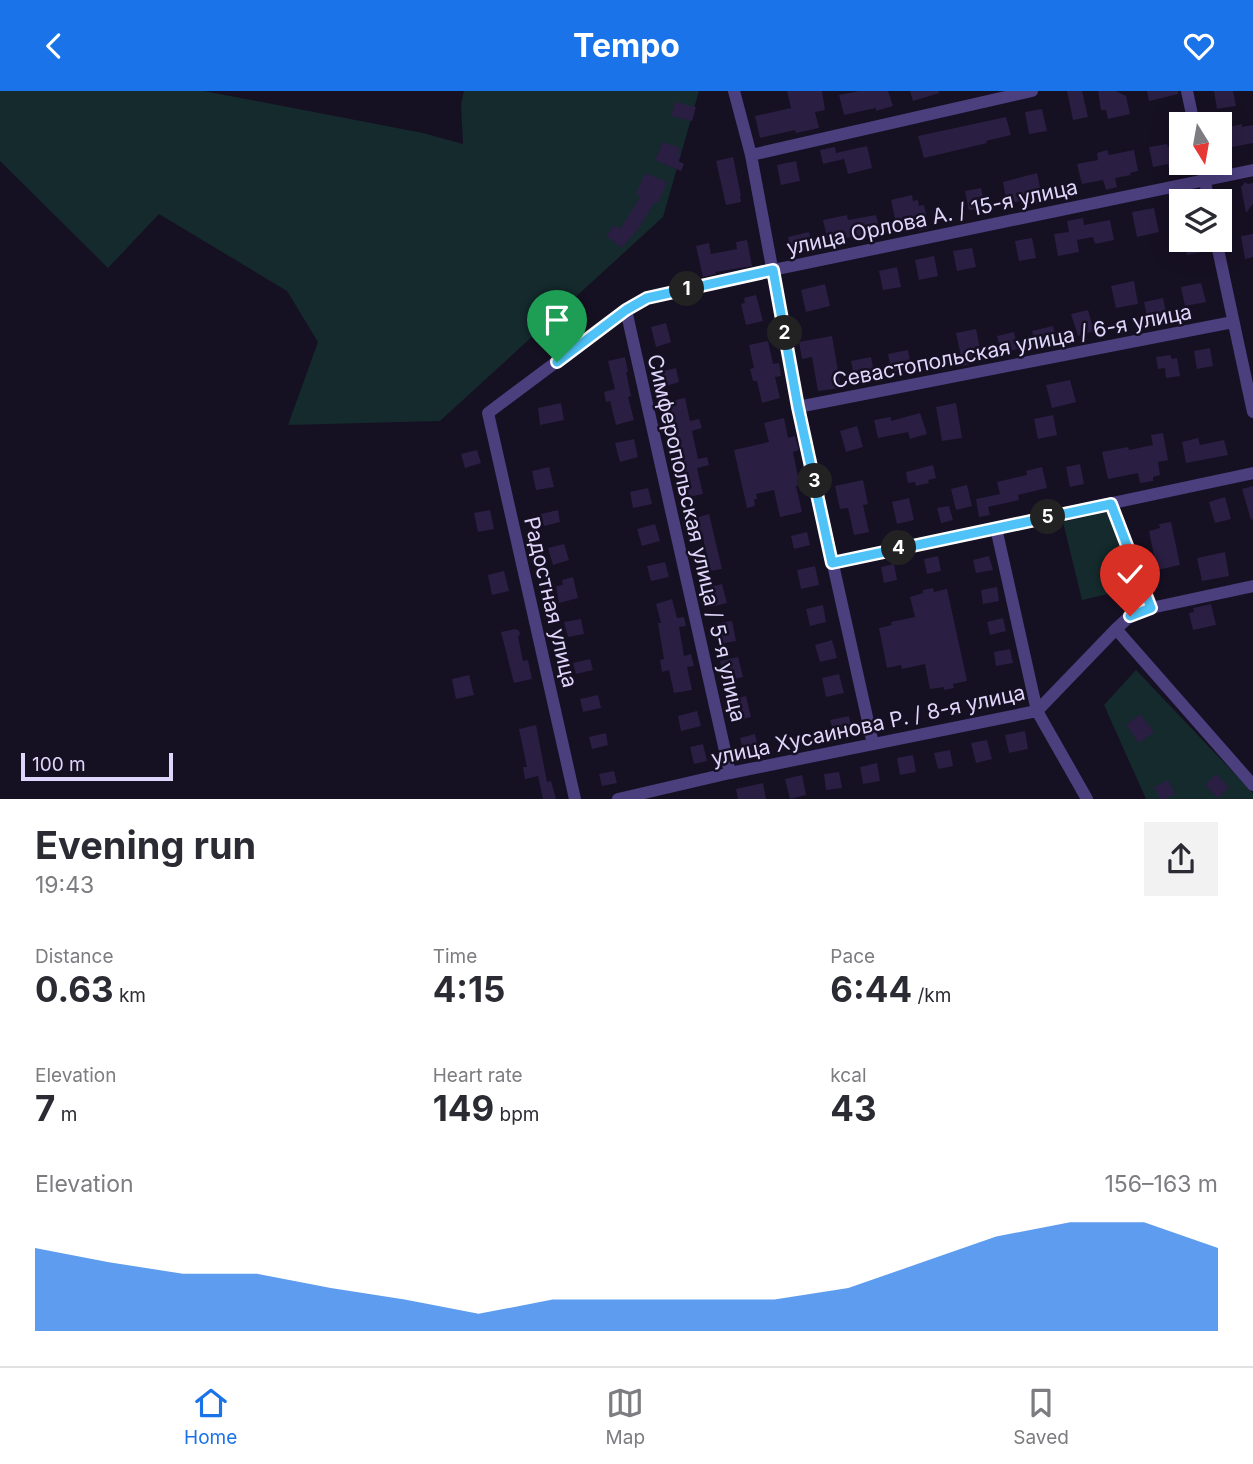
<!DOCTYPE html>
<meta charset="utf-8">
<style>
body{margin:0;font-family:Inter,sans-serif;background:#f2f2f3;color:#2b2b33;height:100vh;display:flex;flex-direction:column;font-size:26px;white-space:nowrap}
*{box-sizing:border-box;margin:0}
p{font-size:23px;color:#7c7c81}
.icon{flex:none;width:38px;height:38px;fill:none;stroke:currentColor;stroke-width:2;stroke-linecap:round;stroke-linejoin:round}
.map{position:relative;height:708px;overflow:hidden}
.side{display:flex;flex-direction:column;background:#fff;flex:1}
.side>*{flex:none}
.needle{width:46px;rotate:169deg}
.fabs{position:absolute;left:1169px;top:21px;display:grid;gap:14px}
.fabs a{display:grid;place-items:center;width:63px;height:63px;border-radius:0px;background:#fff;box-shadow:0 4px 18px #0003;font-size:35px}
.scale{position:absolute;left:21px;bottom:18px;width:152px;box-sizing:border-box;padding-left:7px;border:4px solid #dfd6fb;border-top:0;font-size:19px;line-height:24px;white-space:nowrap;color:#dfd6fb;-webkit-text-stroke:5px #161023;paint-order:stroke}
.pin{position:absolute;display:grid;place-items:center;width:60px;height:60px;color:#fff;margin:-72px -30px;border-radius:50% 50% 50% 0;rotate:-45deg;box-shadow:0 0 7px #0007}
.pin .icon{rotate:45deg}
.km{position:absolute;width:35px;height:35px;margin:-18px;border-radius:50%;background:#222;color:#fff;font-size:19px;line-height:35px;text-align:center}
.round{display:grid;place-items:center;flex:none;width:74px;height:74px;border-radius:0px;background:#f2f2f3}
.summary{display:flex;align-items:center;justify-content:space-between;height:119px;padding:0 35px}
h1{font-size:38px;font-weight:700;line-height:52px}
.figures{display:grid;grid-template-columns:repeat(3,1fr);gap:10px;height:119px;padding:7px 35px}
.figures div{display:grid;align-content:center}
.figures b{font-size:35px;font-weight:700}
.figures small{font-size:19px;font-weight:400}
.figures p{font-size:19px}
.chart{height:196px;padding:14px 35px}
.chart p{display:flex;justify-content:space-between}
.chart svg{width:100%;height:126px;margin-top:7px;fill:#1a73e8;opacity:.7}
header{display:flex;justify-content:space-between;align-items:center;height:91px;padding:0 35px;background:#1a73e8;color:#fff;font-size:32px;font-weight:700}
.tab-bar{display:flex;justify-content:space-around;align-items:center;height:98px;border-top:2px solid #e1e1e2;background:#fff;font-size:19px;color:#7c7c81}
.tab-bar a{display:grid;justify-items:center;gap:4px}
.tab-bar .active{color:#1a73e8}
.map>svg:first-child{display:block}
.green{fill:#142a2c}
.building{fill:#2a1e42}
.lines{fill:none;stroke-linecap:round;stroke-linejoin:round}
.minor{stroke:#4b3f7e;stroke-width:12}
.route-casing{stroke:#fff;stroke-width:14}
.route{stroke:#4fc3f7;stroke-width:9}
.labels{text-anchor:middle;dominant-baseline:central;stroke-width:5;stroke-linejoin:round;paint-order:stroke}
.street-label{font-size:21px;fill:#dfd6fb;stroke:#161023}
</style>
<header><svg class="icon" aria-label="back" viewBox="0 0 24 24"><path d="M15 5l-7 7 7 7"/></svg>Tempo<svg class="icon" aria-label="heart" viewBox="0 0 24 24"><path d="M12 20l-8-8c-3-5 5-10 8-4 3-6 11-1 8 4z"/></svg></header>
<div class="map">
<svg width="1253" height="708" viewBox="0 0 1253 708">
<rect width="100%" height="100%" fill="#161023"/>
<path class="green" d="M0 0H204L423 42 463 53 461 13 464 0H699L663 126 440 330 288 334 318 251 287 200 159 123 108 177 0 70Z
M1111 420 1129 498 1082 509 1063 431Z
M1136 579 1253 702V708H1146L1104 614Z"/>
<path class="building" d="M787 0H822L825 19 815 21 819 37 796 42 795 39 760 47 755 25 791 17Z
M859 0H888L893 15 876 20V17L844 24 839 4Z
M910 0H939V2L913 10Z
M1067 0H1082L1088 26 1073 29Z
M1098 0H1116L1126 5 1130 23 1108 28 1106 19H1101Z
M1147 0H1178V3L1149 10Z
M1214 0H1233L1236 15 1217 18Z
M675 11 696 16 692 30 671 25Z
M1042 18 1047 40 1029 43 1025 21Z
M1006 26 1011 44 986 50 987 52 924 67 918 45Z
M1242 33V36L1253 34V52L1227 57 1223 37Z
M663 51 680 57 678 63 681 64 678 70 684 73 681 80 655 69Z
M1167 53 1168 56 1177 54 1182 80 1170 82 1168 73 1153 76 1149 56Z
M867 55 872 77 848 83 844 68 823 73 820 59 835 56 836 62Z
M1107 59 1109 64 1134 59 1138 80 1130 82 1131 84 1115 87 1117 96 1106 99 1103 89 1082 93 1077 73 1098 69 1097 62Z
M733 66 741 105H740L741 111 726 114 716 70Z
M796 70 800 90 781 94 777 74Z
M645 82 667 91 658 112 655 111 638 138 622 157 606 145 614 134 620 138 641 105 636 103Z
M1037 82 1043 111 1034 113 1033 107 1007 113 1003 91Z
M1245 91 1248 93 1253 92V113L1246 122 1241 96Z
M981 97 985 116 969 119 965 100Z
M912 104 913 110 918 109 919 115 924 114 929 137 919 140 918 132 897 136 891 109Z
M1154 117 1159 141 1137 146 1132 121Z
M847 124 848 129 876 124 881 145 872 147 871 143 856 146V145L828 151 823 129Z
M1083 127 1084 134 1110 129 1114 149 1095 153 1093 146 1077 149 1079 161 1058 165 1054 143 1069 141 1067 130Z
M809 141 813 157 792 162 788 146Z
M1253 143V166L1245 168 1241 145Z
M1032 147 1036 167 1019 170 1015 150Z
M747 149 752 175 715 181 716 183 703 186 696 155 709 152 711 163 737 158 736 151Z
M1184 149H1204L1207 160 1187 164Z
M972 157 976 176 957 180 953 160Z
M934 165 938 185 919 189 915 169Z
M897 176 901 196 883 199 879 180Z
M1134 190 1138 213 1116 217 1111 195Z
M1201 192 1206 211 1185 215 1181 196Z
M825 193 830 215 806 221 801 199Z
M756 204 763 230 746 234 741 213 745 212 744 207Z
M1163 207 1167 225 1157 227 1152 231 1148 230 1144 211Z
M1088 219 1094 240 1078 245 1071 223Z
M666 232 671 251 656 256 651 236Z
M1053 235 1057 252 1037 258 1032 240Z
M976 238 982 267 974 268 975 272 963 275 956 242Z
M1014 241 1018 258 1001 262 997 245Z
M832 245 841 297 818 300 812 266 802 268 799 251Z
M768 250 773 273 779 272 781 285 775 286 780 307 762 312 757 290H753L750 278 754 277 749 254Z
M1210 257 1213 275 1197 278 1194 260Z
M908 259 912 280 892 283 888 263Z
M1170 264 1172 268 1177 267 1180 285 1166 287 1165 277 1158 278 1156 266Z
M625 266 628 281H626L631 305 628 306 634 329 616 334 610 310 606 311 604 301 615 298 608 270Z
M871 266 875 286 855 290 851 270Z
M676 277 679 291 663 296 659 281Z
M1070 289 1076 311 1052 317 1046 294Z
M685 307 690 330 699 328 702 337 692 340 698 368 707 366 709 374 697 377 703 403 684 407 679 381 676 382 674 374 678 373 672 344 669 345 667 335 671 334 666 311Z
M561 312 564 329 540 334 538 317Z
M956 312 962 347 942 350 936 316Z
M920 322 927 343 910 348 908 341 878 347 874 329 891 326V330Z
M1053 324 1057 344 1038 348 1034 328Z
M784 327 788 347 795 345 799 359 793 361 798 386 804 385 805 393 796 395 802 421 780 426 774 399 756 403 757 408H754L755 415 747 417 734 359 769 351 764 332Z
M857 335 863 356 846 361 840 340Z
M1163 342 1168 369 1158 371 1160 384 1153 386V390L1140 392 1138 382 1108 388 1102 361 1128 356 1129 359 1153 354 1151 344Z
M1198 347 1200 354 1224 349 1228 364 1186 372 1182 351Z
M634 348 638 366 620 371 615 352Z
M477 359 481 372 465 377 461 363Z
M1080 373 1084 393 1070 396 1066 376Z
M933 374 936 387 928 389 929 392 916 395 915 391 908 392 906 381Z
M549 376 554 396 536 399 532 380Z
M1042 376 1047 397 1018 404 1019 409 988 416 990 424 979 426 976 408 1000 403 997 391 1027 384 1026 380Z
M863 389 868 413 863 414 869 441 854 444 848 417 840 418 835 395Z
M967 394 972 415 956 419 951 398Z
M1253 395V428L1251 429 1242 398Z
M648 397 652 413 633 417 630 401Z
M1225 406 1231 428 1215 432 1209 411Z
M909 407 914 429 897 433 892 411Z
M949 415 953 429 941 432 937 417Z
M490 419 494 438 478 441 474 422Z
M558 419 560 431 544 435 541 423Z
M709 423 722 478 699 482 696 467 707 464 702 443 694 445 689 429Z
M1171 431 1180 474 1157 479 1149 440 1160 437 1159 433Z
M655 433 660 450 642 455 637 438Z
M807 441 810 454 794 458 791 445Z
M564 453 569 469 553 474 548 457Z
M1225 461 1229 485 1202 490 1197 467Z
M938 465 941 480 927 483 924 468Z
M989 465 993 479 976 482 973 469Z
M665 471 669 486 651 490 647 475Z
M894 473 897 489 884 492 881 476Z
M815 475 819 494 801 498 797 479Z
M504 480 509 500 492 504 488 484Z
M573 486 578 507 559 512 556 495 563 494 562 489Z
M722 493 727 512 711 516 706 497Z
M997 496 999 510 983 513 981 499Z
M933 497 934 501 947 498 967 590 953 593 954 597 944 599V596L930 598 925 573 902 578 901 574 887 577 879 537 892 534 891 531 915 526 910 506 923 502V499Z
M672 508 677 527 684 526 686 535 679 536 684 565 691 563 694 575 687 576 692 599 674 602 669 579 662 581 660 569 664 568 658 532H661L656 513Z
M1211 513 1216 534 1193 539 1189 522 1194 521 1193 517Z
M823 514 826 531 810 535 806 518Z
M1003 527 1006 540 990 544 987 531Z
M581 528 584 543 568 546 564 531Z
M732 530 736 550 719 553 715 533Z
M516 538 519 540 520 543 518 546 523 570 528 569 532 588 514 592 501 541Z
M832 549 837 567 820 571 815 554Z
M1010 558 1013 572 996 575 994 561Z
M738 566 743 586 725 590 720 570Z
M590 568 593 579 576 583 573 572Z
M839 583 844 602 826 606 822 587Z
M469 584 474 604 456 608 452 588Z
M598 604 601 617 583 621 580 608Z
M746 605 751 626 735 630 730 609Z
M697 620 701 635 681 640 678 625Z
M1140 623 1154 641 1139 652 1126 634Z
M849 625 852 641 834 645 830 629Z
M536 634 547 691 551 690 556 708H543L538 685 525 688 523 676H527L519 638Z
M1025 640 1028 658 1009 662 1005 644Z
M606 642 608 654 592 658 589 646Z
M755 643 759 660 744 664 740 647Z
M987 649 992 668 976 672 971 652Z
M703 653 707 670 694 673 690 656Z
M950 659 953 675 938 678 934 662Z
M913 664 916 681 900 684 897 667Z
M877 672 880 690 863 693 860 676Z
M614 680 617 692 602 695 599 683Z
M839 681 842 697 826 699 824 683Z
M1216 683 1229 696 1218 707 1205 694Z
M802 684 806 704 790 708 785 688Z
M1168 689 1175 703 1165 708H1160L1154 696Z
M763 692 766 708H738L736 698Z"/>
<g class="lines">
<path class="minor" d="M734 0 751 64 798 316 873 653
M1187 0 1194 33
M751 64 1032 0
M1201 72 1209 110
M1216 149 1253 321
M626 219 730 682
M798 316 1233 231
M1111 413 1151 517
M996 437 1037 620 1087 708
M832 472 1253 382
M1116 538 1253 694
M575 708 488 322 626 219 647 207 773 179 1253 79
M618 708 730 682 1037 620 1116 538 1130 525 1151 517 1253 495"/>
</g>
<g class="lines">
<defs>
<path id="route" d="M557 271 626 219 647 207 773 179 798 316 832 472 1111 413 1151 517 1130 525"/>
</defs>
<use href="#route" class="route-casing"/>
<use href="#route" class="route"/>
</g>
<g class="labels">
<g class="street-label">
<text transform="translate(932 126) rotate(-12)">улица Орлова А. / 15-я улица</text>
<text transform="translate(1012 255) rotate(-11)">Севастопольская улица / 6-я улица</text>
<text transform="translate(697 447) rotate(77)">Симферопольская улица / 5-я улица</text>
<text transform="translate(551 511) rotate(77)">Радостная улица</text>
<text transform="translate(868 634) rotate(-12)">улица Хусаинова Р. / 8-я улица</text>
</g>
</g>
</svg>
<div class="fabs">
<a><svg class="needle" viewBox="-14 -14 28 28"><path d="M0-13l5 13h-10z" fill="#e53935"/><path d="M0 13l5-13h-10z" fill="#7c7c81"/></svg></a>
<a><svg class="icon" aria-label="layers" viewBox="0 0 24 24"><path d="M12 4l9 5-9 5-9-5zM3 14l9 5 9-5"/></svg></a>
</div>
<div class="scale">100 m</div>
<div class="pin" style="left:557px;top:271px;background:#1e9e55"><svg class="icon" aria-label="arrive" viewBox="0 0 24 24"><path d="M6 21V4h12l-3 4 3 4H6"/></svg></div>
<div class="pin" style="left:1130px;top:525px;background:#d93025"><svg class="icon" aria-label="check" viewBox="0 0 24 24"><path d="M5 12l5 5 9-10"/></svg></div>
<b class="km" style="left:687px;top:198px">1</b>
<b class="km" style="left:785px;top:242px">2</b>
<b class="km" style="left:815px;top:390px">3</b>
<b class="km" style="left:899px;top:457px">4</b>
<b class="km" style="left:1048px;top:426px">5</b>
</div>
<section class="side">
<div class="summary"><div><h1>Evening run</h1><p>19:43</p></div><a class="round"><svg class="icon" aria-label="share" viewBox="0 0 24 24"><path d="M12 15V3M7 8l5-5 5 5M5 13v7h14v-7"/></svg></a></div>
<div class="figures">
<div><p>Distance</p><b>0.63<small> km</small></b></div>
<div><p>Time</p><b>4:15</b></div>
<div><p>Pace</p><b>6:44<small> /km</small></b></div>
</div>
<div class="figures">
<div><p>Elevation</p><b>7<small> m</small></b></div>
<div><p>Heart rate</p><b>149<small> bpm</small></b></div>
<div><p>kcal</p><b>43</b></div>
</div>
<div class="chart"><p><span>Elevation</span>156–163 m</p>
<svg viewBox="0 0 160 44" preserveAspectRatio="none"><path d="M0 44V15L10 20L20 24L30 24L40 29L50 33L60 38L70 33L80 33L90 33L100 33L110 29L120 20L130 11L140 6L150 6L160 15V44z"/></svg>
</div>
</section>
<nav class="tab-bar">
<a class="active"><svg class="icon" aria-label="home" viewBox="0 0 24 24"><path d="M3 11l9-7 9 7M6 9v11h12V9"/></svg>Home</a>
<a><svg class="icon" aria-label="map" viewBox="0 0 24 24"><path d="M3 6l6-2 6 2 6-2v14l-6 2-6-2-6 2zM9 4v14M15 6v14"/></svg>Map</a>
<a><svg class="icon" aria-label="saved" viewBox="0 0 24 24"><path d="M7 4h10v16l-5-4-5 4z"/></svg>Saved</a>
</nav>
